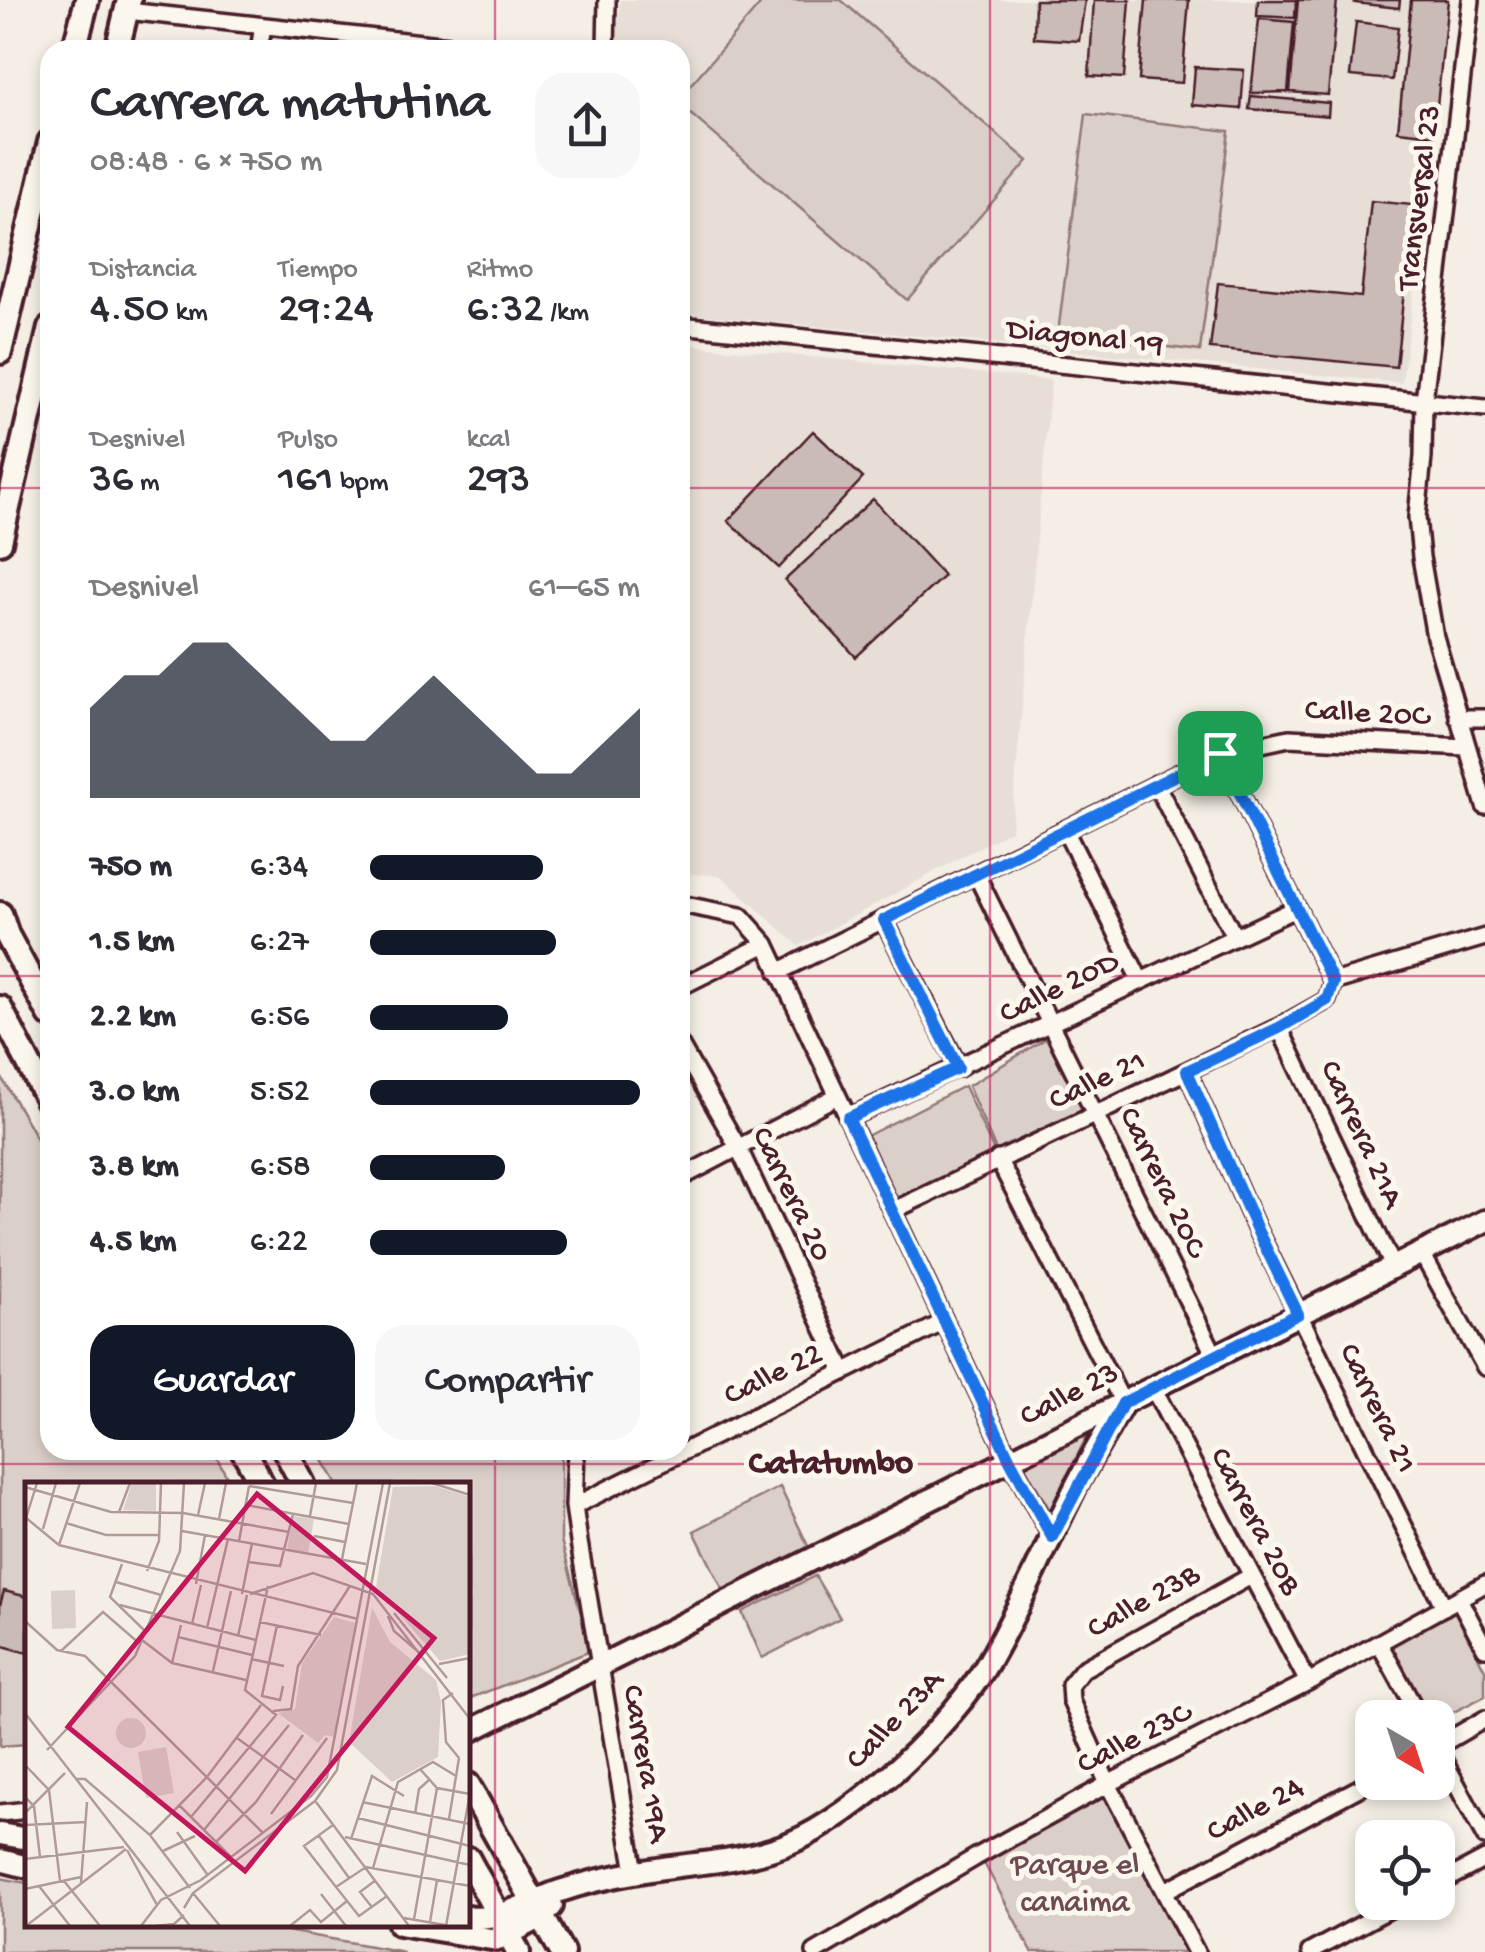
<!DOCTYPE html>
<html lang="es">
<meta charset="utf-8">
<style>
body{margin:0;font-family:"Gochi Hand",sans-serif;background:#f7f7f7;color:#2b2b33;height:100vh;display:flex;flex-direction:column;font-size:38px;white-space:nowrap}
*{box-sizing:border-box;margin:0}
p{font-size:32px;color:#7c7c81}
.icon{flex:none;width:55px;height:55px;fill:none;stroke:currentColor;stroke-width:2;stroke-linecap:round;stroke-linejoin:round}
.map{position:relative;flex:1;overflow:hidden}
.sheet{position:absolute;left:40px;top:40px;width:650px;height:1420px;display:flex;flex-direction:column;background:#fff;border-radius:30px;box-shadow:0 5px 15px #0003}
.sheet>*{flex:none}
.needle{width:65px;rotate:141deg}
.buttons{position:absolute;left:1355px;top:1700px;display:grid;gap:20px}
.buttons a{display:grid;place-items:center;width:100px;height:100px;border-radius:20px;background:#fff;box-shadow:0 5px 15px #0003;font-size:50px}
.pin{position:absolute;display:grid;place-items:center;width:85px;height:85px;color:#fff;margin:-42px;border-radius:20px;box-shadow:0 5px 15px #0006}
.round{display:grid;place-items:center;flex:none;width:105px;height:105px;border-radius:30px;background:#f7f7f7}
.head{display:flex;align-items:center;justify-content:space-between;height:170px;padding:0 50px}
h1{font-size:55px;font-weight:600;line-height:75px}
.figures{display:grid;grid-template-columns:repeat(3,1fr);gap:15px;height:170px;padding:10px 50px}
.figures div{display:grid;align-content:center}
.figures b{font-size:42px;font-weight:600}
.figures small{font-size:28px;font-weight:400}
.figures p{font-size:28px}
.chart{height:280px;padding:20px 50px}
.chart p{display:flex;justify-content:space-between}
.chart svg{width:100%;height:180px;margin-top:10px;fill:#111827;opacity:.7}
.cta{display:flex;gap:20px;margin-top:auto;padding:20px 50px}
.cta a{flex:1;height:115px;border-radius:30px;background:#111827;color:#fff;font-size:40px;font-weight:600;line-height:115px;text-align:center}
.cta a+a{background:#f7f7f7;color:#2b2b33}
ul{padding:0 50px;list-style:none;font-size:32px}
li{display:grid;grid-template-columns:160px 120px 1fr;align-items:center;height:75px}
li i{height:25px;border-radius:12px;background:#111827}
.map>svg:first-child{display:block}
.built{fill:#e7dfd6}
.green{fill:#dbd0c9;stroke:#92787a;stroke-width:2.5}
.building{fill:#cabbb6;stroke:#4a1f2b;stroke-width:2.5}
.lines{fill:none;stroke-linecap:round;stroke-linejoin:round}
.minor-casing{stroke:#4a1f2b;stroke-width:22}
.tertiary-casing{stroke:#4a1f2b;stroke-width:28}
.secondary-casing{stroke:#4a1f2b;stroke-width:30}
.minor{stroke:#fbf7ec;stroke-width:15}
.tertiary{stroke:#fbf7ec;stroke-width:20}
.secondary{stroke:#fbf7ec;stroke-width:22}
.route-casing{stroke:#fff;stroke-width:20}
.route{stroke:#1a73e8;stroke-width:12}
.grid{fill:none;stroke:#c2185b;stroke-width:2.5;stroke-opacity:0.55}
.labels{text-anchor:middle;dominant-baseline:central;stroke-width:10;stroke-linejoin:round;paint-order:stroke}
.street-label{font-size:32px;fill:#4a1f2b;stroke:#fbf7ec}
.park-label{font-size:32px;fill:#6e4b52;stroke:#fbf7ec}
.neighbourhood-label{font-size:35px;font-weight:bold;fill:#4a1f2b;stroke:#fbf7ec}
.inset-road{fill:none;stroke:#b09b9a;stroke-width:2.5}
.view{fill:#c2185b;fill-opacity:0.15;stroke:#c2185b;stroke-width:5}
.inset-edge{fill:none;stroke:#4a1f2b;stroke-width:5}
</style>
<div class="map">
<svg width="1485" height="1952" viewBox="0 0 1485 1952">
<rect width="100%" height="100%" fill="#f4eee4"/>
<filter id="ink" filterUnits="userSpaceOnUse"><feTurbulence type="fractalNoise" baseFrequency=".01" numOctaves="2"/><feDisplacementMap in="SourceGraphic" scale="20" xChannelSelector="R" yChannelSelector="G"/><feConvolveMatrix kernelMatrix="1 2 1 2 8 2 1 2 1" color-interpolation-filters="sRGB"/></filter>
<g filter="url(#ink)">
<path class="built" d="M620 0H1450L1402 383 680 313V50H616Z
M680 344 1051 380 1011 830 799 946 721 876 680 873Z"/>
<path class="green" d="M764 0H841L1028 161 907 300 680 105V97Z
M1086 114 1229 131 1200 351 1058 333Z
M1050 1036 1087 1109 998 1155 968 1086Z
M0 1075 50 1161V1450H212L231 1484H28L27 1744 0 1746Z
M964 1086 996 1156 893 1206 861 1139Z
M1092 1426 1050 1510 1019 1456Z
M317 1450H561V1540L591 1651 468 1699V1484H337Z
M780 1487 809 1548 723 1590 694 1531Z
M815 1576 840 1618 762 1658 742 1612Z
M1455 1612 1485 1670V1696L1438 1720V1718L1429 1717 1391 1646Z
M1103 1796 1190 1952H1032L983 1861Z
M0 1878 27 1883 28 1924 253 1925 404 1952H0Z"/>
<path class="building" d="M1035 0H1085L1079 41 1034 38Z
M1094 0H1130L1124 78 1089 76Z
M1146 0H1189L1182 83 1139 80Z
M1258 0H1296L1295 18 1257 16Z
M1298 0H1337L1328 95 1290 92Z
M1356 0H1400L1399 8 1355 3Z
M1411 0H1448L1434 135 1398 131Z
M1259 19 1294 22 1288 92 1251 93Z
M1356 22 1398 27 1392 80 1350 76Z
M1195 67 1244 70 1241 109 1192 105Z
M1251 96 1329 103 1328 116 1249 109Z
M1371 201 1413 205 1396 367 1210 349 1218 283 1361 297Z
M813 431 863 478 779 568 728 521Z
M873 499 944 576 856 657 785 580Z
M4 1591 28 1597V1653L0 1645V1605Z"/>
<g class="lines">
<defs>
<path id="minor" d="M1471 0 1424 401 1423 457 1417 517 1421 557 1435 637 1485 806
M127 11 487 50
M259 50 263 26
M606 50 607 0
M680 325 1485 408
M1458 718H1485
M1220 753 1333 982
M1156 784 1234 936
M1065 830 1140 980
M976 874 1215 1356
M680 904 741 916 766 944 1010 1460 1052 1537
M884 920 959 1068
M778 972 1220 753 1289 738 1466 747
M680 987 766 944
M1279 1027 1393 1266
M680 1045 739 1149 844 1372
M1187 1071 1258 1232 1444 1607
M848 1118 1295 909
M998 1159 1123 1403
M680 1178 837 1096
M892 1211 1279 1027 1327 1000 1333 982 1485 937
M1421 1252 1485 1367
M1153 1388 1308 1682
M576 1450 574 1506 579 1542 635 1872
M574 1506 944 1322
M1459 1599 1485 1648
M1379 1643 1420 1718
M1438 1746 1485 1719
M1438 1750 1485 1837
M0 1813 28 1810
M1438 1884 1485 1859
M1165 1891 1372 1781
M815 1952 976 1857 1108 1784 1308 1682 1485 1584
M1196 1952 1108 1784 1071 1701 1070 1685 1083 1669 1251 1576
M1310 1952 1403 1902"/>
<path id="tertiary" d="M468 1732 1485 1221
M0 1834 28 1839
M0 1860 28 1867
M468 1917C499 1922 530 1901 560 1891 584 1883 610 1877 634 1873 687 1862 739 1864 790 1843 856 1816 954 1723 989 1661 1022 1604 1047 1543 1077 1484 1091 1457 1107 1431 1122 1405
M399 1924 497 1940 542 1917 552 1906"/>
<path id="secondary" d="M74 50 87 0
M117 50 129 0
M0 352 50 142
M0 542 50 328
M0 914 7 935 50 1015
M0 1008 50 1105
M243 1450 262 1484
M285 1450 303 1484
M468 1785 562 1952
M468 1859 518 1952"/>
</defs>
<use href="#minor" class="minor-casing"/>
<use href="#tertiary" class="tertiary-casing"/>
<use href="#secondary" class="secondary-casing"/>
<use href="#minor" class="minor"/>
<use href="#tertiary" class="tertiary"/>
<use href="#secondary" class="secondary"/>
</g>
</g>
<g class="lines" filter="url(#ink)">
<defs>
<path id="route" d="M1220 753 1333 982 1327 1000 1279 1028 1187 1071 1258 1232 1298 1314 1123 1403 1052 1537 1010 1460 848 1118 958 1068 884 920Z"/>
</defs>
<use href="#route" class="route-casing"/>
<use href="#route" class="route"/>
</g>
<path class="grid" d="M495 0V50M990 0V1952M0 488H50M680 488H1485M0 976H50M680 976H1485M495 1450V1952M0 1464H1485"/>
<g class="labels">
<g class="street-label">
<text transform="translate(1421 198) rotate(-83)">Transversal 23</text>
<text transform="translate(1085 339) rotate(6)">Diagonal 19</text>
<text transform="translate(1367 715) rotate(3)">Calle 20C</text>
<text transform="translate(1060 989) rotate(-26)">Calle 20D</text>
<text transform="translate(1098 1082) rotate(-25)">Calle 21</text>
<text transform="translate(1360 1135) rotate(65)">Carrera 21A</text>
<text transform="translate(1161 1183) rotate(64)">Carrera 20C</text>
<text transform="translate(790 1195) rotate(64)">Carrera 20</text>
<text transform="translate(774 1376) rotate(-26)">Calle 22</text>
<text transform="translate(1070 1396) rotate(-27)">Calle 23</text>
<text transform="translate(1376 1409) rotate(64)">Carrera 21</text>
<text transform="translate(1254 1522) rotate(62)">Carrera 20B</text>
<text transform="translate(1144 1603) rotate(-29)">Calle 23B</text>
<text transform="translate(896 1721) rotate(-46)">Calle 23A</text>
<text transform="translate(1135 1740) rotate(-27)">Calle 23C</text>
<text transform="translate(644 1764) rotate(80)">Carrera 19A</text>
<text transform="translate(1256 1811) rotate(-28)">Calle 24</text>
</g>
<g class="park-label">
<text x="1075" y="1867">Parque el<tspan x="1075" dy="37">canaima</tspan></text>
</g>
<g class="neighbourhood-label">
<text x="831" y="1465">Catatumbo</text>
</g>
</g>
<g transform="translate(25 1482)">
<rect width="445" height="445" fill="#f4eee4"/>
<path d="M107 1 131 2V29L98 28ZM410 4 445 15V172L415 179 351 105 368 5ZM268 34 289 37 283 72 262 68ZM50 108 51 146 27 147 26 109ZM347 126 365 160 411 198 416 220 413 275 367 300 324 260ZM309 135 330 141 310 255 300 253 293 261 253 231 270 227 277 181ZM91 251a15 15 0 1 1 30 0a15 15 0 1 1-30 0ZM141 265 149 311 121 316 113 270Z" fill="#dbd0c9"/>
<path class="inset-road" d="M407 1 445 13M224 4 328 21M0 5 86 30 158 31 264 50M221 23 324 42M94 30 105 1M173 33 180 1M285 34 291 1M0 35 34 63 333 137M1 36 12 1M194 37 201 1M41 41 81 53H134M18 47 31 1M157 49 341 82M289 54 320 60M214 59 224 4M34 63 55 1M317 77 332 1M223 80 255 84 268 32M97 82 85 115 121 150M122 89 134 59 136 1M91 100 136 113M171 102 180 53M217 112 227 61M225 112 288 91 348 112 445 237M91 122 231 158M369 131 422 196M363 134 369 149 397 173M0 139 32 168 60 174 238 351M235 140 296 153M167 142 176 103M252 143 237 214 255 218 258 204M182 146 203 57M213 154 222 113M153 155 227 173M117 158 147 181 221 198M36 169 78 130 115 162M226 177 259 184M147 181 156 143M414 182 445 176M188 189 206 109M428 211 418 218 421 260 434 276M248 229 266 227 273 184 325 104M0 231 165 444M212 256 270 298M22 268 110 174 155 69 159 1M0 283 24 308 35 399M395 287 412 306 445 312M51 297H60L125 353 165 406M0 315 9 324 15 375M291 320 384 444M337 320 445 342M154 323 206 375M0 331 40 291M246 332 302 256M390 332 394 307 404 298M166 335 251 233 220 208 243 104M333 336 445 364M424 337 434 276M0 343 61 340M308 343 279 364 311 405 334 434 362 414M179 348 264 243M152 350 182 392M125 353 182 295 236 223M294 354 324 396M320 355 445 383M326 357 347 294 379 314M191 360 231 320 278 253M102 368 132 423M138 369 170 354M0 377 99 365M348 386 373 300 408 280 431 294M39 399 75 444M56 401 62 320M14 404 45 444M311 405 341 385 445 404M0 407 56 395M168 411 195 444M296 412 321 444M346 424 335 410 351 398M159 426 168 411 290 319 312 288 365 1M379 436 420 443M389 437 412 306M405 440 412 398M1 444 101 367M116 444 136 418 176 398 286 314 302 295 358 1M130 444 149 442 159 433M265 444 285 428 296 440 322 419M421 444 445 311"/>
<path class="view" d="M232 12 409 156 220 389 43 245Z"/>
<rect width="445" height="445" class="inset-edge"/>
</g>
</svg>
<div class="buttons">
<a><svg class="needle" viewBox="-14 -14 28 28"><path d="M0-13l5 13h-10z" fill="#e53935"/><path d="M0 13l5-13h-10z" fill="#7c7c81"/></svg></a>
<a><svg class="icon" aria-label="locate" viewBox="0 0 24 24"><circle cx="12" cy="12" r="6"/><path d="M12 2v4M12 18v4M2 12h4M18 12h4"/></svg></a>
</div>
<div class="pin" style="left:1220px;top:753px;background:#1e9e55"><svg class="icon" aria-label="arrive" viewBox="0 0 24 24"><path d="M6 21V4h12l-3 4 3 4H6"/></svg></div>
<section class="sheet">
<div class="head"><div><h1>Carrera matutina</h1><p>08:48 · 6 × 750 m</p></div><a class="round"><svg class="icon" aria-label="share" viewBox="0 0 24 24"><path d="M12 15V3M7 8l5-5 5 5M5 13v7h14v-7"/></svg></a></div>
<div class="figures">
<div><p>Distancia</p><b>4.50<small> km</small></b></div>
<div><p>Tiempo</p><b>29:24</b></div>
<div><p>Ritmo</p><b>6:32<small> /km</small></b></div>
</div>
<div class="figures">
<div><p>Desnivel</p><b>36<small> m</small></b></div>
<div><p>Pulso</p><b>161<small> bpm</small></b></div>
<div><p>kcal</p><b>293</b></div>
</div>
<div class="chart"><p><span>Desnivel</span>61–65 m</p>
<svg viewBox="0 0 160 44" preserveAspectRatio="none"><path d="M0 44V22L10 14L20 14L30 6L40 6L50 14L60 22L70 30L80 30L90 22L100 14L110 22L120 30L130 38L140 38L150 30L160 22V44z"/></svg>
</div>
<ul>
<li><b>750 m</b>6:34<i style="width:64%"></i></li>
<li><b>1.5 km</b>6:27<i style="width:69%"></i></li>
<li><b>2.2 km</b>6:56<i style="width:51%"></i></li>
<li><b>3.0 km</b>5:52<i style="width:100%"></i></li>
<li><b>3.8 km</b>6:58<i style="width:50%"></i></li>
<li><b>4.5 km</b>6:22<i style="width:73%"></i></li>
</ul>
<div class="cta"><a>Guardar</a><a>Compartir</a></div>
</section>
</div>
